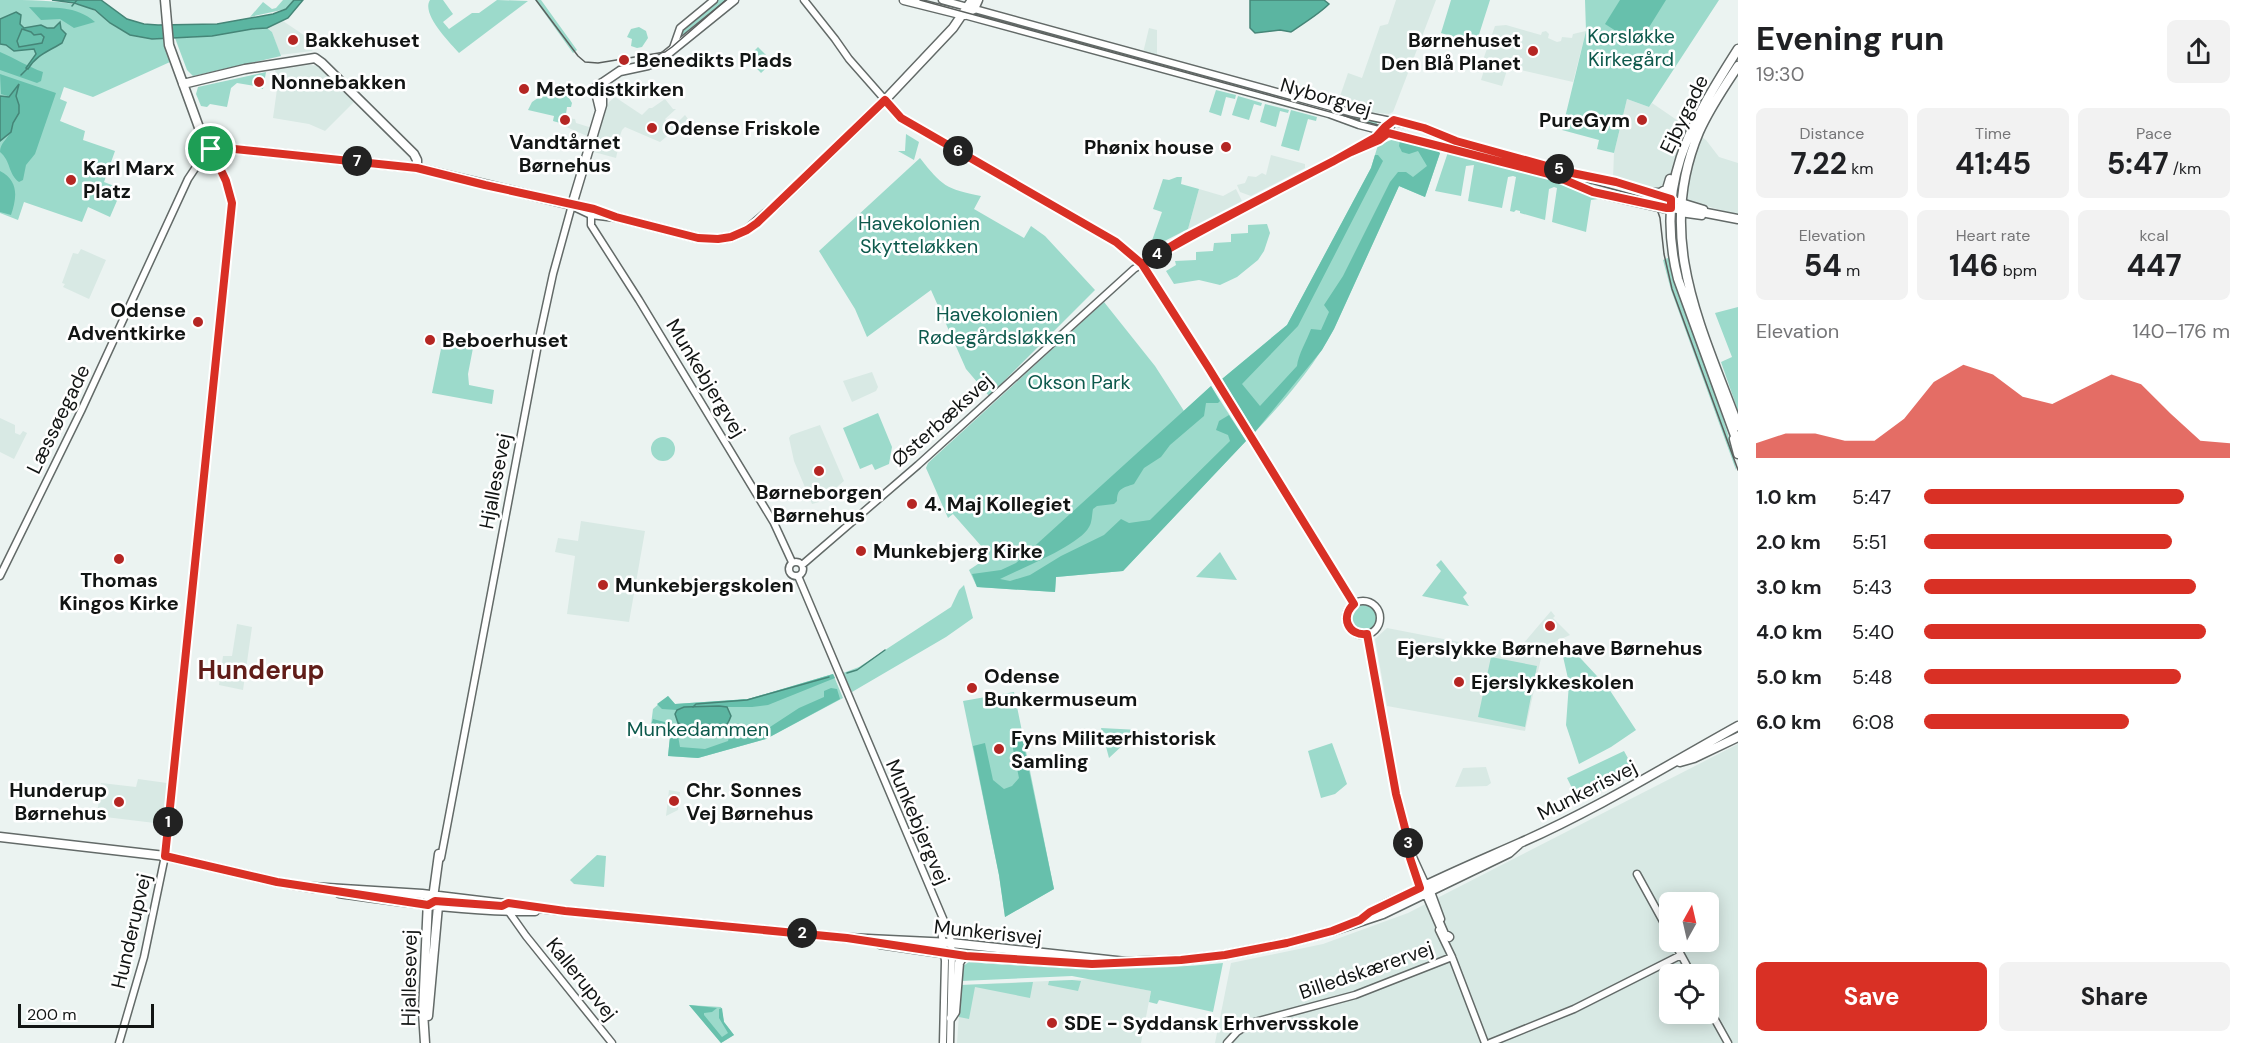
<!DOCTYPE html>
<meta charset="utf-8">
<style>
body{margin:0;font-family:"DM Sans",sans-serif;background:#f2f2f2;color:#202124;height:100vh;display:flex;flex-direction:column;font-size:22px;white-space:nowrap}
*{box-sizing:border-box;margin:0}
p{font-size:20px;color:#757577}
.icon{flex:none;width:33px;height:33px;fill:none;stroke:currentColor;stroke-width:2;stroke-linecap:round;stroke-linejoin:round}
.map{position:relative;flex:1;overflow:hidden}
.sheet{display:flex;flex-direction:column;background:#fff;width:510px}
.sheet>*{flex:none}
.needle{width:39px;rotate:8deg}
.buttons{position:absolute;left:1659px;top:892px;display:grid;gap:12px}
.buttons a{display:grid;place-items:center;width:60px;height:60px;border-radius:9px;background:#fff;box-shadow:0 3px 15px #0003;font-size:30px}
.scale{position:absolute;left:18px;bottom:15px;width:136px;box-sizing:border-box;padding-left:6px;border:3px solid #121514;border-top:0;font-size:16px;line-height:21px;white-space:nowrap;color:#121514;-webkit-text-stroke:4px #fff;paint-order:stroke}
.pin{position:absolute;display:grid;place-items:center;width:51px;height:51px;color:#fff;margin:-26px;border:3px solid #fff;border-radius:50%;box-shadow:0 2px 6px #0007}
.km{position:absolute;width:30px;height:30px;margin:-15px;border-radius:50%;background:#222;color:#fff;font-size:16px;line-height:30px;text-align:center}
.round{display:grid;place-items:center;flex:none;width:63px;height:63px;border-radius:9px;background:#f2f2f2}
.head{display:flex;align-items:center;justify-content:space-between;height:102px;padding:0 18px}
h1{font-size:33px;font-weight:700;line-height:45px}
.figures{display:grid;grid-template-columns:repeat(3,1fr);gap:9px;height:102px;padding:6px 18px}
.figures div{display:grid;align-content:center;border-radius:9px;background:#f2f2f2;text-align:center}
.figures b{font-size:30px;font-weight:700}
.figures small{font-size:16px;font-weight:400}
.figures p{font-size:16px}
.chart{height:168px;padding:12px 18px}
.chart p{display:flex;justify-content:space-between}
.chart svg{width:100%;height:108px;margin-top:6px;fill:#d93025;opacity:.7}
.cta{display:flex;gap:12px;margin-top:auto;padding:12px 18px}
.cta a{flex:1;height:69px;border-radius:9px;background:#d93025;color:#fff;font-size:24px;font-weight:700;line-height:69px;text-align:center}
.cta a+a{background:#f2f2f2;color:#202124}
ul{padding:0 18px;list-style:none;font-size:20px}
li{display:grid;grid-template-columns:96px 72px 1fr;align-items:center;height:45px}
li i{height:15px;border-radius:8px;background:#d93025}
main{display:flex;flex:1;min-height:0}
.map>svg:first-child{display:block}
.built{fill:#d8e9e4;fill-rule:evenodd}
.green{fill:#9cdacb}
.forest{fill:#67c0ac}
.water{fill:#5bb5a1;stroke:#458577;stroke-width:1.5;fill-rule:evenodd}
.lines{fill:none;stroke-linecap:round;stroke-linejoin:round}
.stream{stroke:#458577;stroke-width:1.5}
.minor-casing{stroke:#636a68;stroke-width:9}
.major-casing{stroke:#636a68;stroke-width:11}
.minor{stroke:#fff;stroke-width:6}
.major{stroke:#fff;stroke-width:8}
.tram{stroke:#5a5f5d;stroke-width:1.5}
.route-casing{stroke:#fff;stroke-width:12}
.route{stroke:#d93025;stroke-width:8}
.poi-dot{fill:#b52623;stroke:#fff;stroke-width:2}
.labels{text-anchor:middle;dominant-baseline:central;stroke-width:5;stroke-linejoin:round;paint-order:stroke}
.park-label{font-size:20px;fill:#0d594c;stroke:#fff}
.poi-label{font-size:20px;font-weight:bold;fill:#121514;stroke:#fff;text-anchor:start}
.street-label{font-size:20px;fill:#121514;stroke:#fff}
.district-label{font-size:26px;font-weight:bold;fill:#611d19;stroke:#fff}
</style>
<main>
<div class="map">
<svg width="1738" height="1043" viewBox="0 0 1738 1043">
<rect width="100%" height="100%" fill="#ebf3f1"/>
<path class="built" d="M1396 0H1436L1393 112 1389 114 1358 111 1337 105 1348 73 1362 78 1380 26 1388 24Z
M283 21 317 44 312 51 280 55 272 32 267 28Z
M1506 25 1541 35 1542 32 1546 31 1549 34 1548 38 1557 42 1561 41 1562 37 1572 38 1573 34 1586 31 1573 82 1508 67 1502 86 1481 80 1486 64 1483 60 1495 26Z
M1149 28 1157 30V57L1143 53Z
M309 65 319 66 354 102 325 131 309 124 273 118 278 82 275 70Z
M615 97 642 115 649 108H652L665 99 673 109H676L665 119 670 125 676 121 677 123 685 115 688 119 660 142 625 127 622 130 616 147 618 149 616 158 594 152 601 119 603 118 609 102Z
M1627 99 1649 107 1652 103 1706 140 1719 157 1738 163V215L1613 179 1614 153Z
M557 105 567 107 566 118 575 119 576 123 589 127 587 136 564 126V124L553 121Z
M1271 155 1305 164V168L1251 196 1240 192 1237 185 1245 183 1248 176 1256 177 1262 173 1266 175Z
M1199 189 1223 196 1236 189 1242 201 1188 229Z
M81 249 106 260 89 299 63 287 65 284 62 283 73 253 78 254Z
M872 372 878 387 876 391 852 402 843 381Z
M0 418 15 425V433L20 435 23 431 27 433 14 459 0 452Z
M820 425 844 481 819 502 812 504 794 461 789 438 791 435Z
M581 521 645 531 629 622 567 614 575 556 555 552 558 538 578 541Z
M1551 611 1555 616 1553 618 1570 635 1548 645 1523 644Z
M237 624 252 627 243 690 219 685 223 656H232Z
M1387 628 1541 658 1525 731 1387 706 1375 639Z
M1738 744V1043H1215L1231 963 1323 944 1408 913ZM1670 903H1708V942H1670ZM1670 975H1708V1014H1670Z
M1486 767 1491 783 1487 786 1455 787 1463 768Z
M138 779 167 783 163 824 97 816 101 783 136 787Z
M669 790 680 792 678 810 666 816Z
M1091 979 1151 991 1141 1043H957L961 985Z"/>
<path class="green" d="M0 0C28 0 57 0 84 6 96 10 101 16 111 23 124 35 146 40 163 38L170 62 93 97 64 87 60 99 67 102 60 121 85 131 83 140 115 151 104 182 122 189 110 217 88 207 82 222 24 202 18 220 0 213Z
M283 0H294L286 9 250 17 263 2 272 9 276 8Z
M430 0H443L453 14 443 22 449 29 472 13H479L497 0 528 1 459 53C449 42 421 14 430 0Z
M535 0H541L577 50 573 53Z
M716 0H731L678 44 681 29Z
M1451 0H1490L1476 44 1441 33Z
M1585 0H1719L1649 107 1627 99 1614 153 1597 149 1599 140 1562 130 1586 31Z
M982 12 1175 66 1173 70 979 17Z
M639 27 646 31 648 38 642 47 637 48 631 46 632 39 627 37 631 29Z
M267 28 272 32 281 56 193 76 187 70 175 38C206 38 236 29 267 28Z
M758 47 773 62 761 73 747 58Z
M1193 70 1378 121 1376 126 1192 75Z
M266 72 263 89 255 88V86L237 83 231 88 227 107 210 104 207 107 201 106 196 94 198 87Z
M560 83 572 103 571 107H567L564 124 553 121 554 116 528 110 532 102Z
M1216 90 1236 95 1235 99 1226 97 1221 116 1209 112Z
M1238 96 1262 103 1261 106 1254 104 1249 120 1232 115Z
M1265 104 1289 110 1288 113 1280 111 1276 127 1260 122Z
M1291 110 1317 117 1316 121 1308 119 1299 151 1281 146Z
M906 134 919 142 914 160 898 151H905Z
M1434 134 1594 178 1591 188 1432 143Z
M1394 139 1437 150 1440 153 1425 197 1399 186 1334 329C1313 368 1285 400 1255 432L1222 379 1287 325 1371 168 1378 145Z
M1451 151 1553 178 1598 199 1591 200 1586 232 1552 222 1557 188 1554 187 1549 189 1545 220 1520 213V211L1516 210 1514 212 1510 211 1516 177 1513 176 1508 177 1502 208 1468 201 1474 165 1466 166 1461 196 1435 191 1448 152Z
M920 158C942 186 946 189 981 196L974 209 1024 238 1031 226 1045 236 1095 290 989 396 966 369 931 290 867 337 855 309 819 251Z
M1177 177H1182L1181 184 1199 189 1188 229 1149 249 1162 212 1153 209 1163 179 1169 180Z
M1267 224 1270 233 1264 251 1258 260 1237 277 1220 285 1199 280 1174 284 1166 271 1176 265 1175 261 1196 260V252L1213 251 1214 243 1231 242V234L1248 233V225Z
M1670 257C1674 276 1679 293 1685 310 1694 337 1738 452 1736 470L1671 290 1663 260Z
M1104 302 1155 366 1184 411 1211 386 1246 441 1123 571 1056 577 1055 592 977 587 969 570 990 556 953 514 948 518 926 468 928 463Z
M1738 307V411L1721 362 1732 357 1715 313Z
M464 337 512 344 511 348 480 343 473 348 468 374 469 385 494 390 492 404 432 393 443 339 460 342Z
M878 413 892 447 889 464 875 470 872 464 860 469 843 428Z
M651 449a12 12 0 1 1 24 0a12 12 0 1 1-24 0Z
M1220 552 1237 580 1196 577 1218 554Z
M1441 560 1467 593 1463 597 1469 606 1422 596 1441 571 1436 565Z
M964 585 973 618 946 637 852 692 843 673 859 667 951 607 959 590Z
M1351 618a13 13 0 1 1 26 0a13 13 0 1 1-26 0Z
M1571 648 1609 689 1636 730 1611 747 1579 764 1566 725 1569 683 1562 652Z
M1491 657 1537 666 1525 727 1478 717Z
M833 674 843 698 766 739 698 758 668 756 671 727 651 725 653 709 668 696 675 704 748 699Z
M1014 692 1054 889 1005 917 999 875 963 701Z
M1101 728 1139 730 1109 758Z
M1332 743 1347 784 1335 794 1321 798 1308 751Z
M1624 751 1636 773 1579 802 1567 778Z
M597 855 606 856 604 887 574 884 570 880Z
M969 962C1054 969 1138 972 1223 963L1213 1012 1159 1000 1157 1004 1149 1002 1151 991 1072 976 961 981 963 966Z
M1072 980 1081 981 1078 991 1048 985 1049 981Z
M1033 982 1030 998 975 987 969 1019 959 1017 961 985Z
M689 1005 721 1007 724 1022 734 1035 721 1043Z"/>
<path class="forest" d="M1620 0H1666L1638 45 1605 24Z
M29 7C53 8 76 5 95 22L74 28 60 19 41 20Z
M22 29 38 35 41 34 44 37 42 43 19 47 17 41Z
M0 52C15 58 28 67 43 72L41 81 37 83 0 70Z
M0 74 56 93 35 154 26 165 23 180 19 182C8 174 11 161 0 152 0 143 7 140 11 131 12 128 12 125 13 122 17 113 21 110 17 99L1 94Z
M1400 141 1437 150 1440 153 1425 197 1399 186 1334 329 1322 350 1255 432 1222 379 1287 325 1371 168 1375 155H1378L1383 161 1298 326 1242 384 1260 406 1297 366C1298 355 1307 340 1311 329L1321 330 1329 312 1324 305 1343 276 1390 182 1398 172H1406L1413 177 1427 166 1418 151 1409 154 1402 152 1399 146Z
M0 171C19 181 17 197 11 215L0 212Z
M1211 386 1220 401 1218 403H1206L1204 416 1170 445 1161 457 1144 468 1134 484C1123 488 1117 488 1117 501L1114 504 1097 506 1093 509C1092 514 1092 523 1089 527 1080 545 1020 569 1000 579L1010 581 1030 575 1061 556 1104 535 1121 519 1129 523 1150 520 1230 441 1228 435 1216 430 1219 421 1229 415 1246 441 1123 571 1056 577 1055 592 977 587 972 574 1001 570 1016 563Z
M833 674 835 678 768 705 752 707H684L677 710 662 709 657 704 668 696 675 704 748 699Z
M831 688 837 689 840 699 766 739 698 758 668 756 671 727 651 725 653 719 676 725 680 747 705 749 728 741 731 729 734 727 756 735 761 733 799 708 824 697V691Z
M1022 737 1054 889 1005 917 999 875 973 746 985 743 993 780 1004 789 1012 786 1019 778 1011 739Z
M689 1005 717 1008 712 1012 704 1013V1015L722 1037 728 1033 719 1018V1009L722 1008 724 1022 734 1035 721 1043Z"/>
<path class="water" d="M52 0H101L127 19 144 24 158 25 217 24 273 14 286 9 294 0H303L288 18 267 28 252 29 212 36 152 39 130 35 110 23 95 10 74 3Z
M1250 0H1324L1329 4C1319 14 1304 23 1291 32L1280 30 1255 33 1250 28Z
M16 12 21 15 20 24 24 28 41 25 47 28H54L60 22 61 29 66 34 62 43C49 51 36 55 28 69L26 68 36 54 34 49 14 51 6 45 0 44V19ZM22 29 31 32 34 35 41 34 44 37 42 43 19 47 17 41Z
M19 84 16 96 19 105V113L13 123 11 132 0 141V96L9 97Z
M719 706 727 707 731 716C720 746 700 732 678 723L675 714 677 710 684 707Z"/>
<g class="lines">
<path class="stream" d="M72 6 77 0
M21 75 27 69
M847 673 857 670 885 650
M693 707 696 704 747 700 829 677"/>
<defs>
<path id="minor" d="M804 0 835 39 849 59 901 118 1116 242 1142 264 1150 275 1354 604
M942 0 1353 113 1424 128 1456 141 1572 173 1616 182 1704 209
M964 15 1329 114 1359 125 1553 175 1597 193
M673 48 680 28 714 0
M1373 143 1384 137 1394 121
M1680 213 1702 216
M591 214V225L639 300 774 523 792 562
M789 569a7 7 0 1 1 14 0a7 7 0 1 1-14 0Z
M802 565 918 465 1134 269 1188 236 1351 152 1376 137 1385 127 1393 121
M0 576 81 411 188 179 206 152 211 149 226 181 232 203 165 856 144 957 119 1043
M798 576 950 935 952 954 950 1043
M1346 618a17 17 0 1 1 34 0a17 17 0 1 1-34 0Z
M1367 634 1396 794 1411 851V859
M441 858 540 334 553 274 572 205
M1637 874 1670 934
M1430 889 1441 919
M509 912 526 936 612 1043
M940 921 945 961 943 1043
M1439 930 1452 957 1485 1043
M1674 942 1692 975
M1708 1007 1728 1043
M1227 1043 1237 1032 1251 1023 1355 995 1452 957
M1490 1043 1574 1009 1681 955"/>
<path id="major" d="M165 0 169 45 205 144 211 149
M904 0 964 15
M964 14 974 9 978 0
M1738 49C1689 126 1654 185 1678 279L1738 444
M1738 66C1724 87 1709 109 1699 132 1654 238 1702 328 1738 426
M183 84 245 69 315 58 322 63 414 154 417 160V168
M600 109 595 88 620 71 648 65 661 59 734 0
M211 149 225 148 417 168 576 206
M1593 192 1663 208 1675 207
M1653 193H1660L1667 189 1670 179
M572 205 591 214 616 217 698 238 718 239 731 237 747 230 776 205 885 100 953 28 972 0
M572 205 602 105V83
M1677 209H1686L1738 219
M1734 439 1738 454
M1680 762 1694 758 1738 737
M0 837 165 856 277 882 314 888
M1411 855 1427 890
M311 887 422 894 565 911 847 938 951 943 1126 962
M1425 890 1444 934 1449 937
M339 893C404 902 469 912 535 911
M433 898 439 854
M1360 920C1375 908 1394 900 1412 892 1448 874 1484 859 1520 843 1595 810 1666 766 1738 726
M880 944 963 956 1088 964
M1121 962 1181 960 1225 955 1287 943 1332 931 1383 914 1509 853 1519 844
M428 1016 438 906
M951 1018 955 1012 959 963 963 956
M425 1043 423 1012 428 900"/>
</defs>
<use href="#minor" class="minor-casing"/>
<use href="#major" class="major-casing"/>
<use href="#minor" class="minor"/>
<use href="#major" class="major"/>
<path class="tram" d="M536 0 578 56 585 62 598 63 665 52 672 47 726 0
M920 0 1649 199 1656 206 1660 218 1664 254 1672 289 1738 470"/>
</g>
<g class="lines">
<defs>
<path id="route" d="M211 149 226 181 232 203 165 856 277 882 428 905 435 901 502 906 508 903 565 911 847 938 966 956 1092 964 1181 960 1225 955 1287 943 1332 931 1360 920 1370 912 1420 888 1410 858 1411 851 1396 794 1367 634C1348 636 1340 617 1354 604L1208 367 1142 264 1188 236 1351 152 1379 140 1388 133 1553 175 1593 192 1667 208H1671V199L1616 182 1572 173 1456 141 1424 128 1394 120 1385 127 1376 137 1332 162C1268 195 1204 228 1142 264L1116 242 901 118 885 100 757 223 747 230 731 237 718 239 698 238 616 217 594 209 485 185 417 168 225 148 211 149"/>
</defs>
<use href="#route" class="route-casing"/>
<use href="#route" class="route"/>
</g>
<g class="poi-dot">
<circle cx="293" cy="40" r="6"/>
<circle cx="1533" cy="51" r="6"/>
<circle cx="624" cy="60" r="6"/>
<circle cx="259" cy="82" r="6"/>
<circle cx="524" cy="89" r="6"/>
<circle cx="565" cy="120" r="6"/>
<circle cx="1642" cy="120" r="6"/>
<circle cx="652" cy="128" r="6"/>
<circle cx="1226" cy="147" r="6"/>
<circle cx="71" cy="180" r="6"/>
<circle cx="198" cy="322" r="6"/>
<circle cx="430" cy="340" r="6"/>
<circle cx="819" cy="471" r="6"/>
<circle cx="912" cy="504" r="6"/>
<circle cx="861" cy="551" r="6"/>
<circle cx="119" cy="559" r="6"/>
<circle cx="603" cy="585" r="6"/>
<circle cx="1550" cy="626" r="6"/>
<circle cx="1459" cy="682" r="6"/>
<circle cx="972" cy="688" r="6"/>
<circle cx="999" cy="749" r="6"/>
<circle cx="674" cy="801" r="6"/>
<circle cx="119" cy="802" r="6"/>
<circle cx="1052" cy="1023" r="6"/>
</g>
<g class="labels">
<g class="park-label">
<text x="1631" y="36">Korsløkke<tspan x="1631" dy="23">Kirkegård</tspan></text>
<text x="919" y="223">Havekolonien<tspan x="919" dy="23">Skytteløkken</tspan></text>
<text x="997" y="314">Havekolonien<tspan x="997" dy="23">Rødegårdsløkken</tspan></text>
<text x="1079" y="382">Okson Park</text>
<text x="698" y="729">Munkedammen</text>
</g>
<g class="poi-label">
<text x="305" y="40">Bakkehuset</text>
<text x="1521" y="40" text-anchor="end">Børnehuset<tspan x="1521" dy="23">Den Blå Planet</tspan></text>
<text x="636" y="60">Benedikts Plads</text>
<text x="271" y="82">Nonnebakken</text>
<text x="536" y="89">Metodistkirken</text>
<text x="1630" y="120" text-anchor="end">PureGym</text>
<text x="664" y="128">Odense Friskole</text>
<text x="565" y="142" text-anchor="middle">Vandtårnet<tspan x="565" dy="23">Børnehus</tspan></text>
<text x="1214" y="147" text-anchor="end">Phønix house</text>
<text x="83" y="168">Karl Marx<tspan x="83" dy="23">Platz</tspan></text>
<text x="186" y="310" text-anchor="end">Odense<tspan x="186" dy="23">Adventkirke</tspan></text>
<text x="442" y="340">Beboerhuset</text>
<text x="819" y="492" text-anchor="middle">Børneborgen<tspan x="819" dy="23">Børnehus</tspan></text>
<text x="924" y="504">4. Maj Kollegiet</text>
<text x="873" y="551">Munkebjerg Kirke</text>
<text x="119" y="580" text-anchor="middle">Thomas<tspan x="119" dy="23">Kingos Kirke</tspan></text>
<text x="615" y="585">Munkebjergskolen</text>
<text x="1550" y="648" text-anchor="middle">Ejerslykke Børnehave Børnehus</text>
<text x="984" y="676">Odense<tspan x="984" dy="23">Bunkermuseum</tspan></text>
<text x="1471" y="682">Ejerslykkeskolen</text>
<text x="1011" y="738">Fyns Militærhistorisk<tspan x="1011" dy="23">Samling</tspan></text>
<text x="107" y="790" text-anchor="end">Hunderup<tspan x="107" dy="23">Børnehus</tspan></text>
<text x="686" y="790">Chr. Sonnes<tspan x="686" dy="23">Vej Børnehus</tspan></text>
<text x="1064" y="1023">SDE - Syddansk Erhvervsskole</text>
</g>
<g class="street-label">
<text transform="translate(1326 97) rotate(16)">Nyborgvej</text>
<text transform="translate(1684 114) rotate(-64)">Ejbygade</text>
<text transform="translate(706 378) rotate(59)">Munkebjergvej</text>
<text transform="translate(58 419) rotate(-64)">Læssøegade</text>
<text transform="translate(942 420) rotate(-42)">Østerbæksvej</text>
<text transform="translate(495 481) rotate(-79)">Hjallesevej</text>
<text transform="translate(1587 790) rotate(-27)">Munkerisvej</text>
<text transform="translate(918 822) rotate(67)">Munkebjergvej</text>
<text transform="translate(131 931) rotate(-77)">Hunderupvej</text>
<text transform="translate(988 932) rotate(6)">Munkerisvej</text>
<text transform="translate(1366 970) rotate(-19)">Billedskærervej</text>
<text transform="translate(409 978) rotate(-89)">Hjallesevej</text>
<text transform="translate(582 979) rotate(51)">Kallerupvej</text>
</g>
<g class="district-label">
<text x="261" y="670">Hunderup</text>
</g>
</g>
</svg>
<div class="buttons">
<a><svg class="needle" viewBox="-14 -14 28 28"><path d="M0-13l5 13h-10z" fill="#e53935"/><path d="M0 13l5-13h-10z" fill="#757577"/></svg></a>
<a><svg class="icon" aria-label="locate" viewBox="0 0 24 24"><circle cx="12" cy="12" r="6"/><path d="M12 2v4M12 18v4M2 12h4M18 12h4"/></svg></a>
</div>
<div class="scale">200 m</div>
<div class="pin" style="left:211px;top:149px;background:#1e9e55"><svg class="icon" aria-label="arrive" viewBox="0 0 24 24"><path d="M6 21V4h12l-3 4 3 4H6"/></svg></div>
<b class="km" style="left:168px;top:822px">1</b>
<b class="km" style="left:802px;top:933px">2</b>
<b class="km" style="left:1408px;top:843px">3</b>
<b class="km" style="left:1157px;top:254px">4</b>
<b class="km" style="left:1559px;top:169px">5</b>
<b class="km" style="left:958px;top:151px">6</b>
<b class="km" style="left:357px;top:161px">7</b>
</div>
<section class="sheet">
<div class="head"><div><h1>Evening run</h1><p>19:30</p></div><a class="round"><svg class="icon" aria-label="share" viewBox="0 0 24 24"><path d="M12 15V3M7 8l5-5 5 5M5 13v7h14v-7"/></svg></a></div>
<div class="figures">
<div><p>Distance</p><b>7.22<small> km</small></b></div>
<div><p>Time</p><b>41:45</b></div>
<div><p>Pace</p><b>5:47<small> /km</small></b></div>
</div>
<div class="figures">
<div><p>Elevation</p><b>54<small> m</small></b></div>
<div><p>Heart rate</p><b>146<small> bpm</small></b></div>
<div><p>kcal</p><b>447</b></div>
</div>
<div class="chart"><p><span>Elevation</span>140–176 m</p>
<svg viewBox="0 0 160 44" preserveAspectRatio="none"><path d="M0 44V38L10 34L20 34L30 37L40 37L50 28L60 13L70 6L80 10L90 19L100 22L110 16L120 10L130 14L140 26L150 37L160 38V44z"/></svg>
</div>
<ul>
<li><b>1.0 km</b>5:47<i style="width:85%"></i></li>
<li><b>2.0 km</b>5:51<i style="width:81%"></i></li>
<li><b>3.0 km</b>5:43<i style="width:89%"></i></li>
<li><b>4.0 km</b>5:40<i style="width:92%"></i></li>
<li><b>5.0 km</b>5:48<i style="width:84%"></i></li>
<li><b>6.0 km</b>6:08<i style="width:67%"></i></li>
</ul>
<div class="cta"><a>Save</a><a>Share</a></div>
</section>
</main>
